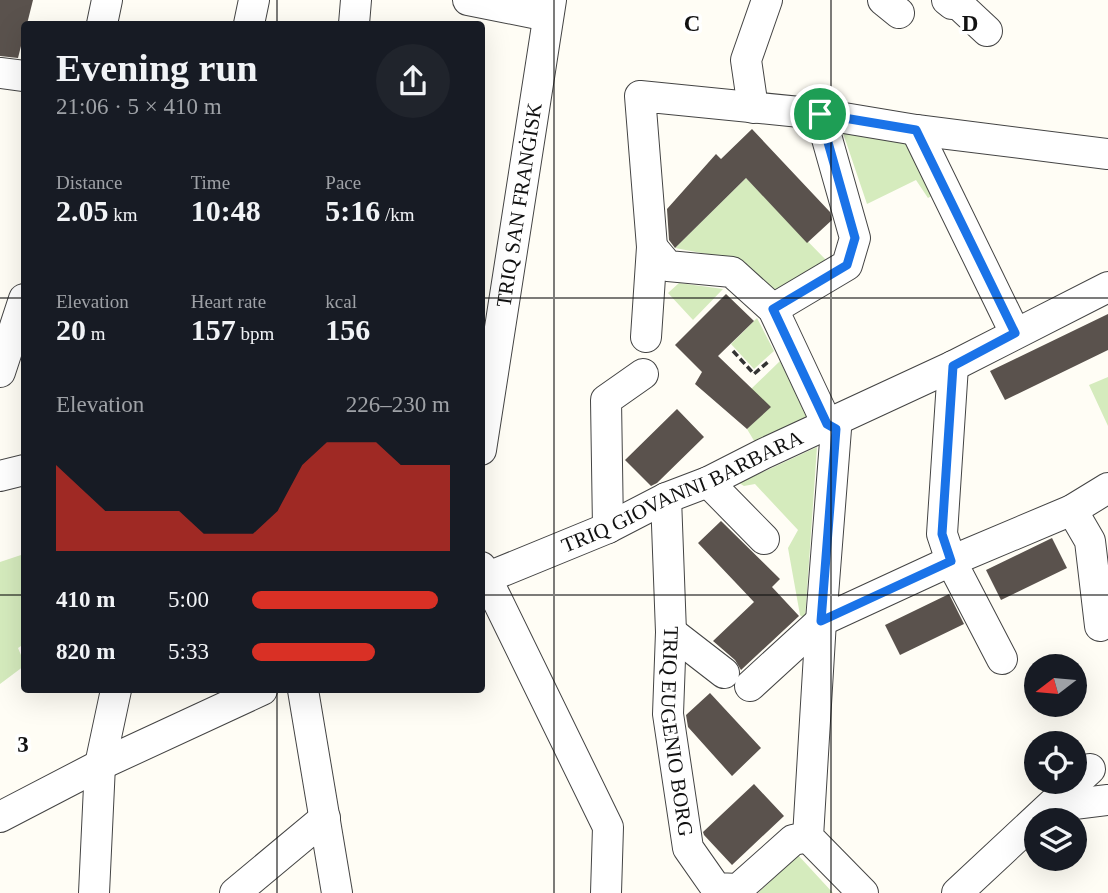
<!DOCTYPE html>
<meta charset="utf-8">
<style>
body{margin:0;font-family:"Times New Roman",serif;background:#20242c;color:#f1f3f6;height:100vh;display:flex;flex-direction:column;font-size:26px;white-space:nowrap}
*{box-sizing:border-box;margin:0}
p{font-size:23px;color:#9ea1a6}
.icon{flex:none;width:38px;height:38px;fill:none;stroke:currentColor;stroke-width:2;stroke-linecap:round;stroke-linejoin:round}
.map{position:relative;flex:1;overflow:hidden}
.side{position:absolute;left:21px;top:21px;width:464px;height:672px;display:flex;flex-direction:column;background:#171b24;border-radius:7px;box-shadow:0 7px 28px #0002}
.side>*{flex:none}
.needle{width:46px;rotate:254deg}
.fabs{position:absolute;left:1024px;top:654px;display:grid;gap:14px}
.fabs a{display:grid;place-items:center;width:63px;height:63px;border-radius:50%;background:#171b24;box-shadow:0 7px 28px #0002;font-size:35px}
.pin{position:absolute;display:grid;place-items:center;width:60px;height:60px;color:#fff;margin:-30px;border:4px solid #fff;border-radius:50%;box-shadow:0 2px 7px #0007}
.round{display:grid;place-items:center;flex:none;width:74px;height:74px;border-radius:37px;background:#20242c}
.head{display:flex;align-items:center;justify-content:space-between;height:119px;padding:0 35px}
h1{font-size:38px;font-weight:700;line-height:52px}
.metrics{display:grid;grid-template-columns:repeat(3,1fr);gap:10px;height:119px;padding:7px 35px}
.metrics div{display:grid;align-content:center}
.metrics b{font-size:30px;font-weight:700}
.metrics small{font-size:19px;font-weight:400}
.metrics p{font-size:19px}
.chart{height:196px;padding:14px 35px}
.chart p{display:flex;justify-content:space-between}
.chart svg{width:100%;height:126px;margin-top:7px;fill:#d93025;opacity:.7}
ul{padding:0 35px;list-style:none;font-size:23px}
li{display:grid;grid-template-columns:112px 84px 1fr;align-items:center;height:52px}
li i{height:18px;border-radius:9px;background:#d93025}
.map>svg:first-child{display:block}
.green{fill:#d5ebbd}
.building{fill:#5a524d}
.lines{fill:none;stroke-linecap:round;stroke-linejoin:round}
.minor-casing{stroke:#444;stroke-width:32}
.path{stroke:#333;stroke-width:3.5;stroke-dasharray:7 3.5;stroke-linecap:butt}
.minor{stroke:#fff;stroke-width:30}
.route-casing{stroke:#fff;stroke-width:14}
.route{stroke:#1a73e8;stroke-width:9}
.grid{fill:none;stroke:#111;stroke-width:2;stroke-opacity:0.55}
.labels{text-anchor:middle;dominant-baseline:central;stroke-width:7;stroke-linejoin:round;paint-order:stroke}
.street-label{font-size:21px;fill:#111;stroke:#fff}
.grid-label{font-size:23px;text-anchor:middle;font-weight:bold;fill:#111;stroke:#fff;stroke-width:7;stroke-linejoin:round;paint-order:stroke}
</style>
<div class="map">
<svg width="1108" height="893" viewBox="0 0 1108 893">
<rect width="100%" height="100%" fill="#fffdf5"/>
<path class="green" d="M842 130 911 140 935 194 928 198 916 180 867 204Z
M746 178 826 260 773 294 739 260 675 248Z
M679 283 723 289 693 320 668 293Z
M757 318 774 351 754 369 731 344Z
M780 361 807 418 756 444 747 429 770 407 751 389Z
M1108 377V426L1089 385Z
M817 447 805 619 800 615 788 548 798 530 755 484 744 486 739 483Z
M24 554V644L18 648 24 662V666L0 684V562Z
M798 855 833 893H758Z"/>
<path class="building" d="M0 0H33L27 24H24V34L18 58 0 56Z
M752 129 830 212 832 220 807 243 746 178 675 248 669 240 667 209 716 154 721 159Z
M726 294 754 321 718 356 771 407 747 429 695 384 702 372 675 345Z
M1108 314V350L1005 400 990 371Z
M677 409 704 437 657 483 651 486 625 460Z
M721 521 780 579 772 587 799 616 741 670 735 660 713 641 754 602 698 543Z
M1052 538 1067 568 1001 600 986 570Z
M949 594 964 624 900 655 885 625Z
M710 693 761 748 732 776 688 727 686 715Z
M754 784 784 816 732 865 704 835 703 832Z"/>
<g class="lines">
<defs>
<g id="minor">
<path d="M468 0 548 16"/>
<path d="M883 0 899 13"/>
<path d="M947 0 952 4 955 1 987 31"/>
<path d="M102 24 107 0"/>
<path d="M249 24 254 0"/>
<path d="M354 24 356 0"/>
<path d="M0 73 24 76"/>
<path d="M753 108 746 60 767 0"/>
<path d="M916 130 1015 333"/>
<path d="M652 247 668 266 732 272 773 309 827 424 836 429 821 621 808 837 863 893"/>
<path d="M773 309 847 265 855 238 820 114"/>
<path d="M646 337 652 247 640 96 820 114 916 130 1108 154"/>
<path d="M953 366 942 534 951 561 1002 659"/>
<path d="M0 372 24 299"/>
<path id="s1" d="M481 450 551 0"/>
<path d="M0 476 24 470"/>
<path d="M708 482 764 539"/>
<path id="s2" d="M666 498 671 632 668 714 688 848 716 888 738 889 793 840 808 837"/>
<path d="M1072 510 1090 541 1100 626"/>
<path d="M608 528 606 400 643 374"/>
<path d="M481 567 608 827 606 893"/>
<path id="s3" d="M481 580 608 528 666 498 708 482 763 454 953 366 1108 287"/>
<path d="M671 632 724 673"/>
<path d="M750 686 821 621 951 561 1072 510 1108 488"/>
<path d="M303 690 337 893"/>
<path d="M1050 807 1108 800"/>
<path d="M0 817 100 765 262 690"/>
<path d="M94 893 100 765 116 690"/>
<path d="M235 893 325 818"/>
<path d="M957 893 1090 769"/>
</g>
</defs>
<use href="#minor" class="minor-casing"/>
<path class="path" d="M733 351 754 374 769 361"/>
<use href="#minor" class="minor"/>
</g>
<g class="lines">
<defs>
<path id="route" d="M820 114 916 130 1015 333 953 366 942 534 951 561 821 621 836 429 827 424 773 309 847 265 855 238Z"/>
</defs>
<use href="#route" class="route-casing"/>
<use href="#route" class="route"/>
</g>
<path class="grid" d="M277 0V24M554 0V893M831 0V893M0 298H24M481 298H1108M0 595H24M481 595H1108M277 690V893"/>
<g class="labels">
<g class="street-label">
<text stroke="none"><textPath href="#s1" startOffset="248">TRIQ SAN FRANĠISK</textPath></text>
<text stroke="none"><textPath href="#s3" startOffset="220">TRIQ GIOVANNI BARBARA</textPath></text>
<text stroke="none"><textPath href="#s2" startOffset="234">TRIQ EUGENIO BORG</textPath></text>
</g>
</g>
<g class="grid-label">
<text x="692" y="31">C</text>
<text x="970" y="31">D</text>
<text x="23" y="752">3</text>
</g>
</svg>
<div class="fabs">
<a><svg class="needle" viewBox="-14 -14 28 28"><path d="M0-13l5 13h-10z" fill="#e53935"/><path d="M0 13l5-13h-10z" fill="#9ea1a6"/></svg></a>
<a><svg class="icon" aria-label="locate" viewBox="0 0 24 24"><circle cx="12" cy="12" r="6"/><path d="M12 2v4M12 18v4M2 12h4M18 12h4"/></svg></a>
<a><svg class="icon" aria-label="layers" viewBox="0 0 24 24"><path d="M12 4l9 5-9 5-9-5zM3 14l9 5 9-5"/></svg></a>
</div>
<div class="pin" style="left:820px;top:114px;background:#1e9e55"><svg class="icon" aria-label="arrive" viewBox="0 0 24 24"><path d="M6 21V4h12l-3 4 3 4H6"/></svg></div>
<section class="side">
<div class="head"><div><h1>Evening run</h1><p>21:06 · 5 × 410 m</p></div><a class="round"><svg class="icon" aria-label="share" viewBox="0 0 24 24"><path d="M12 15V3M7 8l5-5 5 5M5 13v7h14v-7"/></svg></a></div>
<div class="metrics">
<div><p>Distance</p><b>2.05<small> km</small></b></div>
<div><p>Time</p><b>10:48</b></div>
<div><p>Pace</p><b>5:16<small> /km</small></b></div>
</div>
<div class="metrics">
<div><p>Elevation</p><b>20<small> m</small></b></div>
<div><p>Heart rate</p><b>157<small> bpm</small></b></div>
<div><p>kcal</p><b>156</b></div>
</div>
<div class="chart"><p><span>Elevation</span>226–230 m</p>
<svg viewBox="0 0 160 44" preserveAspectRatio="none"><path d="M0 44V14L10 22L20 30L30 30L40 30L50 30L60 38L70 38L80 38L90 30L100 14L110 6L120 6L130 6L140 14L150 14L160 14V44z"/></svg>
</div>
<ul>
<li><b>410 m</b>5:00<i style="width:94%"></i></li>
<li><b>820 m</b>5:33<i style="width:62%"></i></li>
</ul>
</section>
</div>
